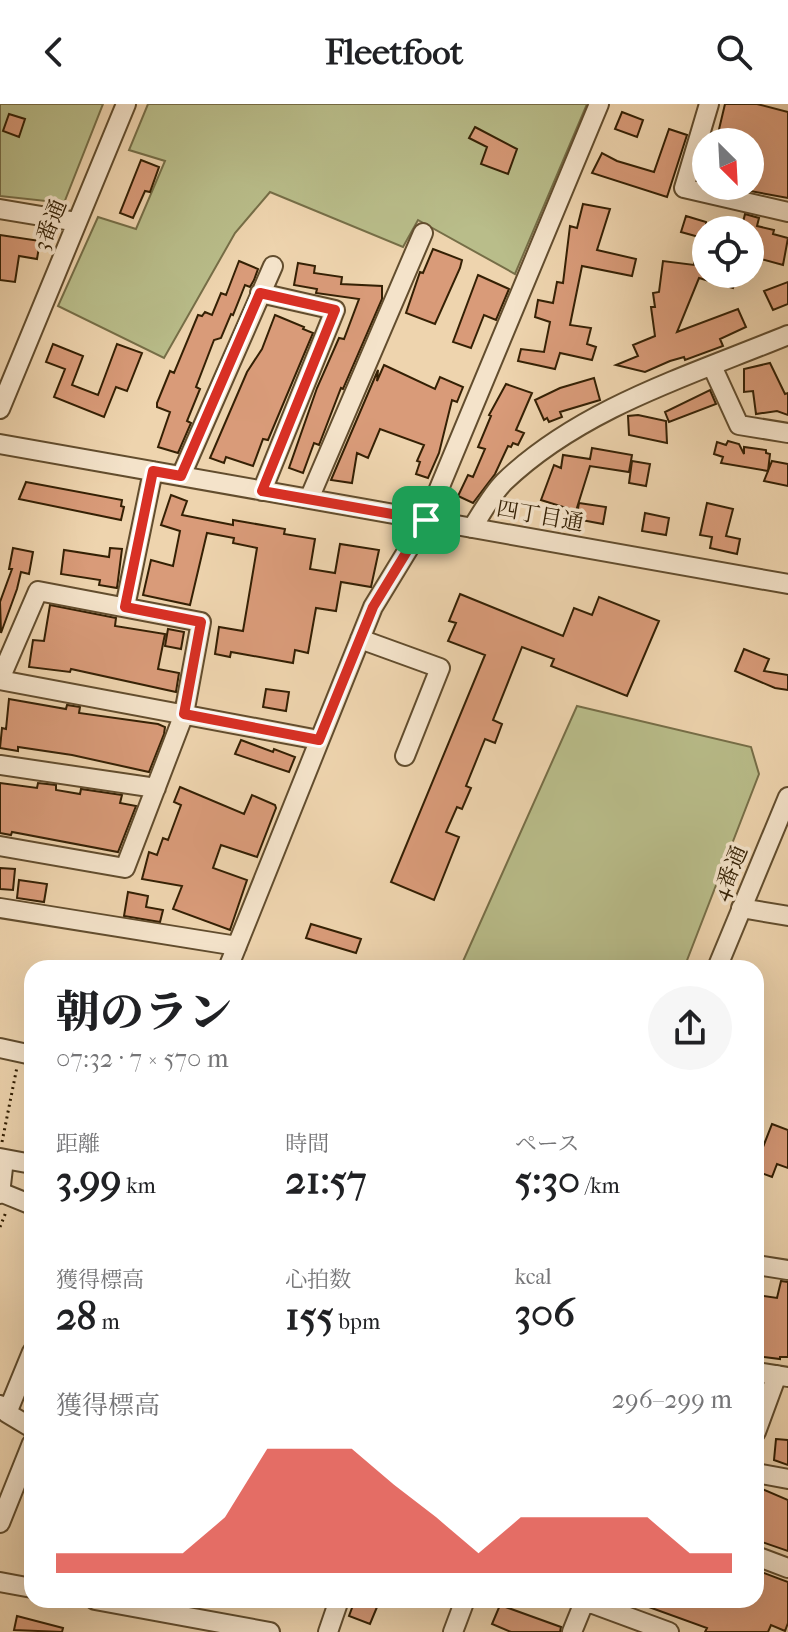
<!DOCTYPE html>
<html lang="ja">
<meta charset="utf-8">
<style>
body{margin:0;font-family:"IM FELL French Canon","Noto Serif JP",serif;background:#f6f6f6;color:#202124;height:100vh;display:flex;flex-direction:column;font-size:30px;white-space:nowrap}
*{box-sizing:border-box;margin:0}
p{font-size:26px;color:#757577}
.icon{flex:none;width:44px;height:44px;fill:none;stroke:currentColor;stroke-width:2;stroke-linecap:round;stroke-linejoin:round}
.map{position:relative;flex:1;overflow:hidden}
.panel{position:absolute;left:24px;top:856px;width:740px;height:648px;display:flex;flex-direction:column;background:#fff;border-radius:24px;box-shadow:0 8px 32px #0002}
.panel>*{flex:none}
.needle{width:52px;rotate:156deg}
.tools{position:absolute;left:692px;top:24px;display:grid;gap:16px}
.tools a{display:grid;place-items:center;width:72px;height:72px;border-radius:50%;background:#fff;box-shadow:0 8px 32px #0002;font-size:40px}
.pin{position:absolute;display:grid;place-items:center;width:68px;height:68px;color:#fff;margin:-34px;border-radius:16px;box-shadow:0 4px 12px #0006}
.round{display:grid;place-items:center;flex:none;width:84px;height:84px;border-radius:42px;background:#f6f6f6}
.head{display:flex;align-items:center;justify-content:space-between;height:136px;padding:0 32px}
h1{font-size:44px;font-weight:800;line-height:60px}
.stats{display:grid;grid-template-columns:repeat(3,1fr);gap:12px;height:136px;padding:8px 32px}
.stats div{display:grid;align-content:center}
.stats b{font-size:40px;font-weight:800}
.stats small{font-size:22px;font-weight:400}
.stats p{font-size:22px}
.chart{height:224px;padding:16px 32px}
.chart p{display:flex;justify-content:space-between}
.chart svg{width:100%;height:144px;margin-top:8px;fill:#d93025;opacity:.7}
header{display:flex;justify-content:space-between;align-items:center;height:104px;padding:0 32px;background:#fff;font-size:36px;font-weight:800}
.map>svg:first-child{display:block}
.green{fill:#b9bd8a;stroke:#766e47;stroke-width:2}
.building{fill:#d99b79;stroke:#342004;stroke-width:2}
.lines{fill:none;stroke-linecap:round;stroke-linejoin:round}
.minor-casing{stroke:#624d2e;stroke-width:22}
.path{stroke:#342004;stroke-width:3;stroke-dasharray:2 4;stroke-linecap:butt}
.minor{stroke:#f4e3ca;stroke-width:18}
.route-casing{stroke:#fff;stroke-width:16}
.route{stroke:#d93025;stroke-width:10}
.labels{text-anchor:middle;dominant-baseline:central;stroke-width:7;stroke-linejoin:round;paint-order:stroke}
.street-label{font-size:22px;fill:#342004;stroke:#f4e3ca}
</style>
<header><svg class="icon" aria-label="back" viewBox="0 0 24 24"><path d="M15 5l-7 7 7 7"/></svg>Fleetfoot<svg class="icon" aria-label="search" viewBox="0 0 24 24"><circle cx="10" cy="10" r="6"/><path d="M15 15l6 6"/></svg></header>
<div class="map">
<svg width="788" height="1528" viewBox="0 0 788 1528">
<rect width="100%" height="100%" fill="#eed4ae"/>
<filter id="stains"><feTurbulence type="fractalNoise" baseFrequency=".0025" numOctaves="4"/><feColorMatrix values="0 0 0 0 .2 0 0 0 0 .09 0 0 0 0 .02 0 0 0 .5 -.17"/></filter>
<radialGradient id="worn" r=".72"><stop offset=".6" stop-color="#630" stop-opacity="0"/><stop offset="1" stop-color="#630" stop-opacity=".3"/></radialGradient>
<path class="green" d="M0 0H103L64 99 0 92Z
M148 0H587L515 170 418 116 403 143 270 88 235 129 164 254 58 202 98 113 136 125 165 57 129 46Z
M577 602 751 643 759 670 684 864H460Z"/>
<path class="building" d="M725 0H757L788 8V94L750 87V38H716Z
M622 8 643 16 637 33 615 25Z
M9 10 25 15 19 33 3 27Z
M475 23 517 45 508 70 481 60 487 43 469 34Z
M669 25 687 31 667 93 592 69 602 49 617 57 654 68Z
M141 56 159 63 150 88 145 87 133 114 120 109Z
M583 100 610 105 597 146 636 155 632 172 582 162 570 221 591 224 587 240 596 243 592 256 560 249 555 265 518 257 521 245 544 248 550 218 535 213 538 196 553 199 557 178 563 179 570 122 577 124Z
M745 110 759 114 757 122 774 126 773 130 788 134 783 161 750 152V126H741Z
M686 112 706 118V170H738L733 184 699 174 677 228 738 205 746 223 720 235 723 242 685 256 684 253 670 257 645 268 616 261 638 252 633 241 655 232 651 203H655L653 189 659 188 663 157 694 161 699 133 681 128Z
M0 131 40 137 37 155 19 152 15 178 0 176Z
M433 145 462 156 460 164 435 220 406 209 420 168 423 169Z
M239 157 258 165 254 176 250 183 245 181 233 211 231 210 221 234 214 236 196 283 200 285 187 317 191 319 178 349 158 343 170 308 157 303V299L170 267 174 269 198 211 202 212 205 208 212 211 221 189 226 191Z
M298 159 315 162 314 169 342 173 341 180 382 182V195L343 285 341 284 319 341 314 339 303 369 289 364 317 284 339 234 344 235 359 195 316 189 317 185 294 181Z
M478 171 509 185 496 216 484 211 471 244 453 238Z
M788 178V200L773 206 764 187Z
M275 211 304 223 303 225 313 229 268 336 263 335 253 362 226 353 224 359 210 354 247 268 262 245Z
M53 240 83 252 72 281 98 291 117 240 142 249 127 287 116 283 104 313 54 293 65 265 46 258Z
M770 259 785 290 788 289V311L777 307 756 310 753 287 744 288V265Z
M384 261 435 285 440 273 463 283 457 298 452 296 439 349 428 374 416 370 420 358 417 357 424 341 380 325 368 354 357 349 352 379 331 376 378 266 377 277Z
M594 274 600 296 560 308 562 313 549 318 547 314 544 316 535 296 560 284Z
M506 280 532 289 516 326 524 329 518 341 513 339 511 343 508 342 495 370 473 399 458 392 468 371 473 373 485 345 478 343 491 312 489 311Z
M710 286 716 300 669 318 665 308Z
M638 311 666 317 667 339 629 331 628 312Z
M728 337 739 340 744 350V343L766 346V349L770 350 768 367 721 359 723 353 714 350 717 338 726 341Z
M592 344 632 351 629 368 590 362 576 407 541 396 554 361 561 364 563 351 590 355Z
M632 357 650 360 646 382 629 379Z
M772 357 788 360V382L764 377Z
M26 378 122 396 121 402 124 403 121 416 19 395Z
M171 391 187 397 182 411 228 420 233 421V416L285 425 284 430 315 435 310 465 335 469 340 440 379 446 371 483 341 478 336 507 316 504 308 549 295 546 293 559 231 548 230 553 215 550 219 523 243 527 257 444 233 439 234 434 207 429 190 501 143 491 151 456 173 462 180 427 161 421Z
M579 399 606 403 603 420 576 415Z
M707 399 733 405 726 432 740 435 737 450 710 444 712 433 700 431Z
M645 409 669 414 666 431 642 427Z
M13 444 33 448 29 470 21 468 17 485 1 529 0 498 12 465H9Z
M110 444 122 445 117 484 99 481 100 476 61 470 64 446 109 453Z
M460 490 563 532 574 504 592 511 599 493 659 517 627 592 551 562 554 555 522 543 493 616 502 620 495 639 485 635 466 682 471 684 462 705 457 703 446 728 459 733 434 796 391 778 485 551 448 537 456 519 449 517Z
M50 501 116 514 115 522 165 530 158 565 179 569 176 588 71 565 70 568 29 563 33 536 44 537Z
M168 525 184 528 181 545 165 542Z
M744 545 769 555 764 567 788 571V586L775 584 735 567Z
M266 585 289 588 286 607 263 603Z
M9 595 66 605 67 601 80 603 79 609 158 620 165 623 164 630 149 668 72 651 18 643V647L0 644 2 624 6 625Z
M241 636 273 648 274 645 295 653 289 668 235 650Z
M0 679 37 684 38 679 56 681V686L80 690 81 685 122 691 120 699 136 702 118 748 12 728 11 731 0 729Z
M180 683 244 710 252 691 275 701 276 704 257 753 221 741 213 764 247 776 230 826 173 805 182 782 142 775 149 748 157 751 163 734 168 736 181 701 174 698Z
M0 764 15 765 13 786 0 785Z
M19 776 47 780 44 798 17 794Z
M128 788 148 792 146 803 163 806 160 818 124 812Z
M311 820 361 835 356 849 306 834Z
M772 1020 788 1026V1064L777 1060 772 1073 756 1067V1061Z
M781 1177 788 1178V1253H780V1255L756 1252V1191L777 1194Z
M776 1335 788 1336V1361L774 1356Z
M762 1385 788 1396V1447L756 1436V1399Z
M756 1466 788 1478V1519L785 1527 771 1521 768 1528H705L707 1524 635 1498 756 1496Z
M355 1496 377 1503 370 1520 349 1512Z
M500 1501 561 1523 560 1528H511L492 1520Z
M17 1512 63 1524 62 1528 14 1526Z"/>
<g class="lines">
<defs>
<path id="minor" d="M709 0 684 84 788 108
M0 105 77 118
M260 189 335 206 262 387
M712 262 739 321 788 329
M0 305 126 0
M0 340 788 480
M181 372 273 162
M309 395 423 129
M472 424C482 409 491 391 504 378 581 304 691 271 788 231
M125 503 153 367
M360 535 440 564 405 652
M0 575 38 487 201 518 184 610 125 764 0 742
M0 576 319 636
M0 661 156 684
M0 804 237 842
M741 804 788 812
M228 864 373 503 426 416 599 0
M717 864 788 693
M0 944 32 951
M0 1054 32 1060
M0 1088 32 1101
M0 1090 4 1055
M756 1161 788 1166
M756 1268 788 1273
M0 1301 7 1309 32 1324
M7 1309 32 1248
M756 1328 777 1271
M756 1369 788 1375
M0 1419 32 1339
M756 1452 788 1464
M0 1478 32 1484
M95 1496 270 1528
M585 1497 669 1528
M328 1528 339 1496
M453 1528 465 1496
M572 1528 585 1496"/>
</defs>
<use href="#minor" class="minor-casing"/>
<path class="path" d="M2 1038 17 963
M0 1123 6 1108"/>
<use href="#minor" class="minor"/>
</g>
<g class="lines">
<defs>
<path id="route" d="M260 189 335 206 262 387 426 416 373 503 319 636 184 610 201 518 125 503 153 367 181 372Z"/>
</defs>
<use href="#route" class="route-casing"/>
<use href="#route" class="route"/>
</g>
<g class="labels">
<g class="street-label">
<text transform="translate(50 121) rotate(-68)">3番通</text>
<text transform="translate(540 412) rotate(10)">四丁目通</text>
<text transform="translate(730 769) rotate(-67)">4番通</text>
</g>
</g>
<rect width="100%" height="100%" filter="url(#stains)"/>
<rect width="100%" height="100%" fill="url(#worn)"/>
</svg>
<div class="tools">
<a><svg class="needle" viewBox="-14 -14 28 28"><path d="M0-13l5 13h-10z" fill="#e53935"/><path d="M0 13l5-13h-10z" fill="#757577"/></svg></a>
<a><svg class="icon" aria-label="locate" viewBox="0 0 24 24"><circle cx="12" cy="12" r="6"/><path d="M12 2v4M12 18v4M2 12h4M18 12h4"/></svg></a>
</div>
<div class="pin" style="left:426px;top:416px;background:#1e9e55"><svg class="icon" aria-label="arrive" viewBox="0 0 24 24"><path d="M6 21V4h12l-3 4 3 4H6"/></svg></div>
<section class="panel">
<div class="head"><div><h1>朝のラン</h1><p>07:32 · 7 × 570 m</p></div><a class="round"><svg class="icon" aria-label="share" viewBox="0 0 24 24"><path d="M12 15V3M7 8l5-5 5 5M5 13v7h14v-7"/></svg></a></div>
<div class="stats">
<div><p>距離</p><b>3.99<small> km</small></b></div>
<div><p>時間</p><b>21:57</b></div>
<div><p>ペース</p><b>5:30<small> /km</small></b></div>
</div>
<div class="stats">
<div><p>獲得標高</p><b>28<small> m</small></b></div>
<div><p>心拍数</p><b>155<small> bpm</small></b></div>
<div><p>kcal</p><b>306</b></div>
</div>
<div class="chart"><p><span>獲得標高</span>296–299 m</p>
<svg viewBox="0 0 160 44" preserveAspectRatio="none"><path d="M0 44V38L10 38L20 38L30 38L40 27L50 6L60 6L70 6L80 17L90 27L100 38L110 27L120 27L130 27L140 27L150 38L160 38V44z"/></svg>
</div>
</section>
</div>
